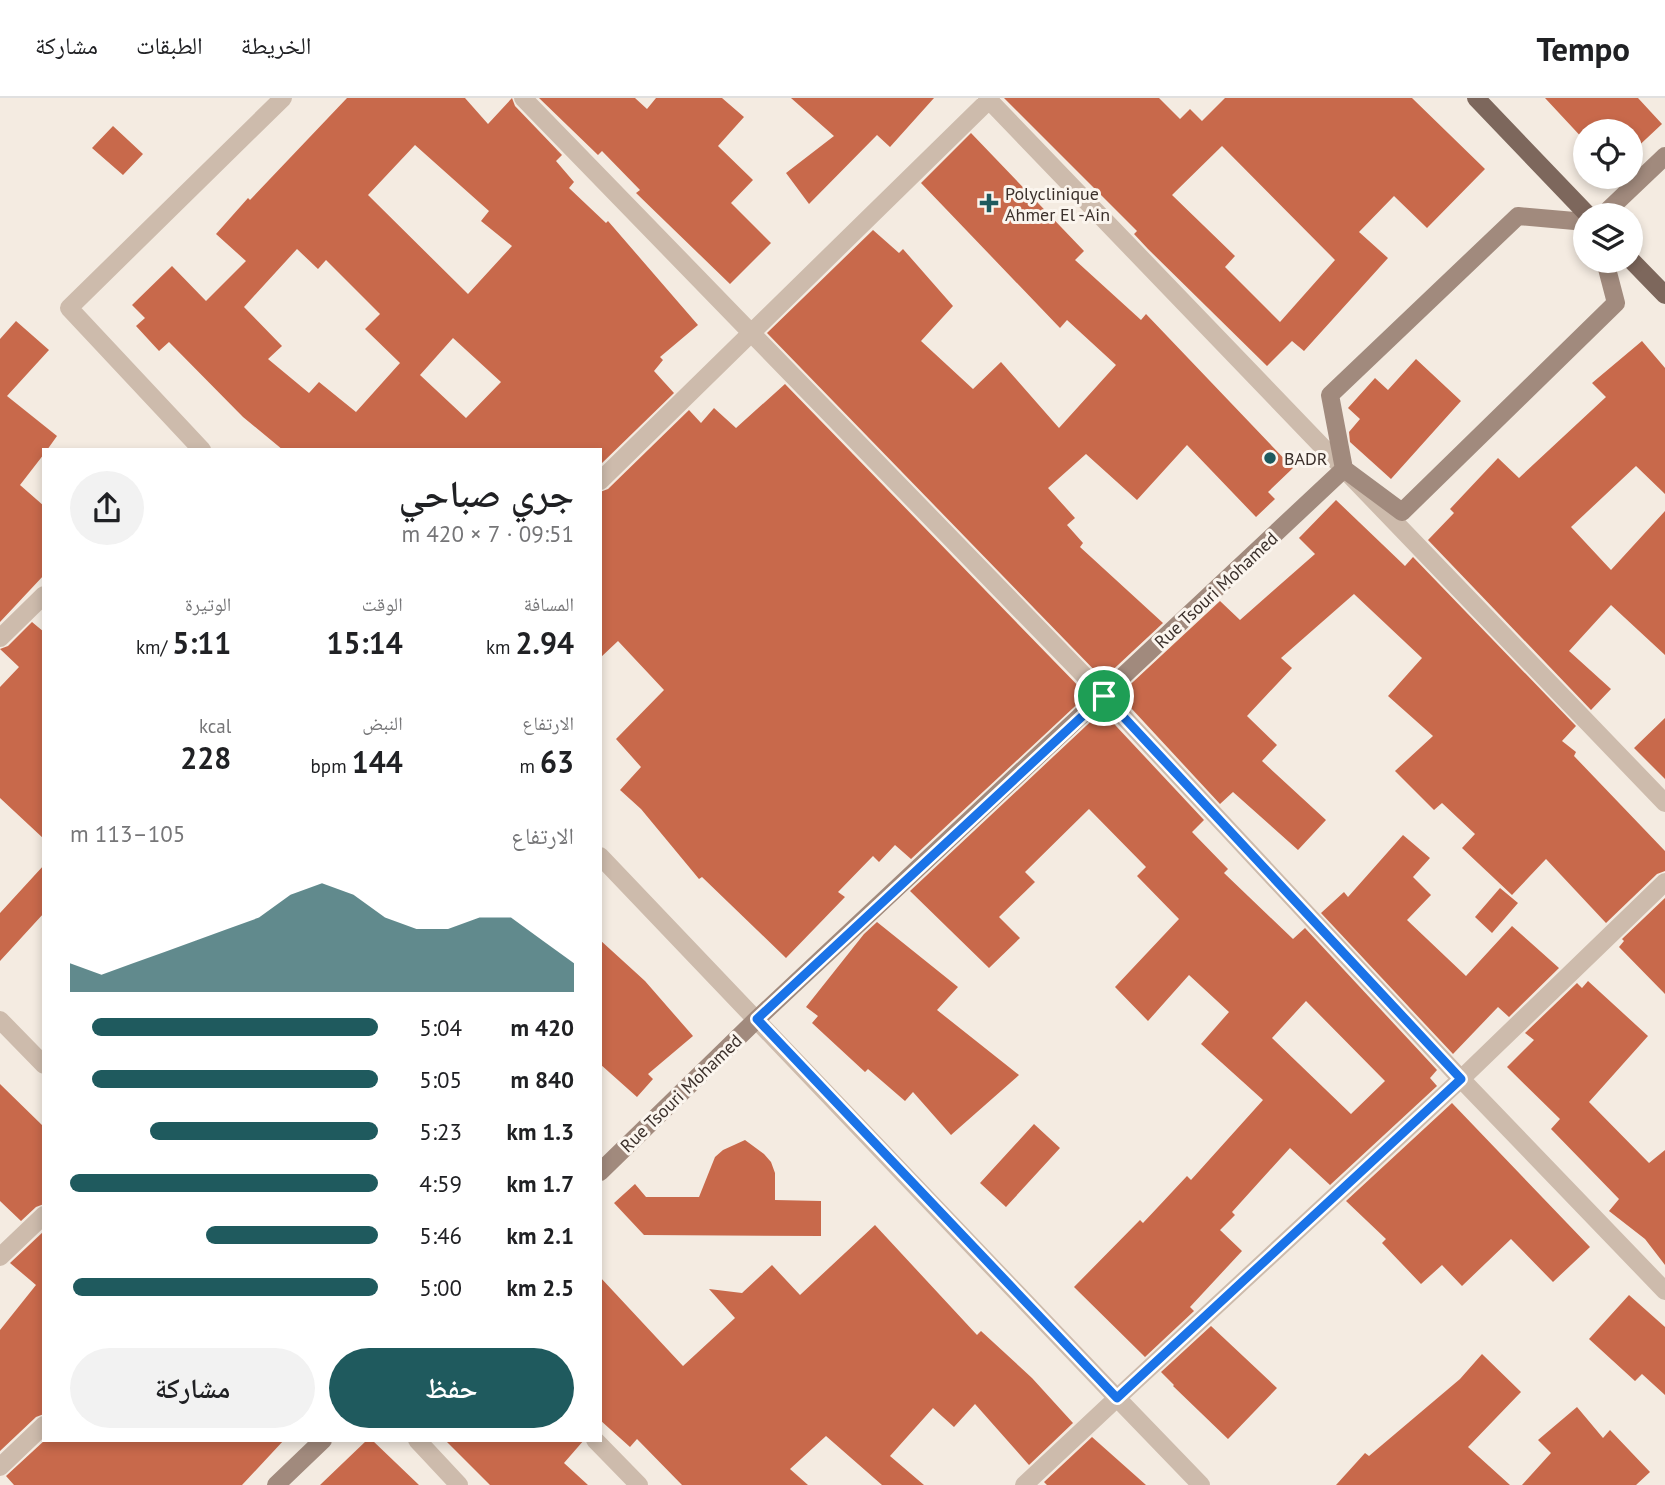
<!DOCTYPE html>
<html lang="ar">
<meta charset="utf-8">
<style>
body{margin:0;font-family:"PT Sans","Noto Naskh Arabic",sans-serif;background:#f2f2f2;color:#202124;direction:rtl;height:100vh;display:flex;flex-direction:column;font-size:26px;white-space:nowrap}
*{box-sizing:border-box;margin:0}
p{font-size:23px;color:#757577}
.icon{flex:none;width:38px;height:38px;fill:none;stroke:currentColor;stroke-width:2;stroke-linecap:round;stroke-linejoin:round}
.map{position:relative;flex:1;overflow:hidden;direction:ltr}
.panel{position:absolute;left:42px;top:350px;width:560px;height:994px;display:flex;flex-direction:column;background:#fff;border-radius:0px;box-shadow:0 4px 10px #0003;direction:rtl}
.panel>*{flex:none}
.buttons{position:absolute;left:1573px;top:21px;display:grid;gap:14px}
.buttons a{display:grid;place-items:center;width:70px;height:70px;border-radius:50%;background:#fff;box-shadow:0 4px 10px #0003;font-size:35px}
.pin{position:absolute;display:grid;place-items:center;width:60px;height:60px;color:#fff;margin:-30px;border:4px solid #fff;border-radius:50%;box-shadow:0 2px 7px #0007}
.round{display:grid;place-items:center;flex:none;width:74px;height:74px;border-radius:37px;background:#f2f2f2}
.summary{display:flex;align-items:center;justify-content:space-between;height:119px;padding:0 28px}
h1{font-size:38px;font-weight:600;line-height:52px}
.metrics{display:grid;grid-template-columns:repeat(3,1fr);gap:10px;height:119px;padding:7px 28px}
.metrics div{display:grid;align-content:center}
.metrics b{font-size:30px;font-weight:600}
.metrics small{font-size:19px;font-weight:400}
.metrics p{font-size:19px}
.chart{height:196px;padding:14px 28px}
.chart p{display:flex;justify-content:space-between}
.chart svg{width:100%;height:126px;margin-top:7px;fill:#1f5a5e;opacity:.7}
.primary-button{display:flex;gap:14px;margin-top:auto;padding:14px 28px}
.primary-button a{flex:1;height:80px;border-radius:42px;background:#1f5a5e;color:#fff;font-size:28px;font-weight:600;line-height:80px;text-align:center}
.primary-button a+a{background:#f2f2f2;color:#202124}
ul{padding:0 28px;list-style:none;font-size:23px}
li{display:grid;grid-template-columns:112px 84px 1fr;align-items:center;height:52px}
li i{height:18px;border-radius:9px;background:#1f5a5e}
header{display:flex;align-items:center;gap:42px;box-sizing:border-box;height:98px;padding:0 35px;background:#fff;border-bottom:2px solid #e0e0e0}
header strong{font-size:33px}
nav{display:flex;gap:38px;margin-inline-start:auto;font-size:24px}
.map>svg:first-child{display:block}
.building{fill:#c8694b;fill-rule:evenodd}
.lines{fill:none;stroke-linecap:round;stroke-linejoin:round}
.street{stroke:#cdbbac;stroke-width:18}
.secondary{stroke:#a18a7d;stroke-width:18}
.primary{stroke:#7d675c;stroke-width:18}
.route-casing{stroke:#fff;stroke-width:14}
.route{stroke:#1a73e8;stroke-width:9}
.poi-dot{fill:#1f5a5e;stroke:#fbf5ee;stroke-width:2.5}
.labels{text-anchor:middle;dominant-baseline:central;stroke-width:6;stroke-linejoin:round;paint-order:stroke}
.poi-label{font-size:18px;fill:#3b302b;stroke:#fbf5ee;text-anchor:start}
.street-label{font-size:18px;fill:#3b302b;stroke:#fbf5ee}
</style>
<header>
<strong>Tempo</strong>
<nav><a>الخريطة</a><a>الطبقات</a><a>مشاركة</a></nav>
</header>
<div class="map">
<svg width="1665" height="1387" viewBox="0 0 1665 1387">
<rect width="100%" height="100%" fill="#f4ebe1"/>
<path class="building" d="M347 0H465L488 26 512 0 515 8 562 57 556 63 574 84 569 90 606 125 608 123 698 227 660 259 663 262 654 273 674 295 600 367V352H283L243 319 169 244 159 253 136 228 145 220 132 207 172 168 206 203 246 163 216 136 248 100 250 102ZM415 47 489 113 481 123 512 148 468 196 368 97ZM297 151 318 171 326 162 380 216 365 231 400 265 356 314 319 284 309 295 268 261 282 248 244 209ZM453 240 501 284 466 320 420 277Z
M539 0H635L647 11 656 0H722L744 19 718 48 753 82 731 105 771 145 730 186 636 95 640 92 602 53 598 57Z
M791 0H934L890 49 877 37 809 106 786 75 834 38Z
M1004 0H1159L1180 21 1190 11 1202 23 1225 0H1412L1485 71 1427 130 1394 98 1359 134 1388 160 1304 253 1292 243 1267 268 1148 151 1134 136 1137 133ZM1222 48 1335 162 1280 224 1225 169 1235 158 1172 97Z
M1545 0H1638L1662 26 1631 55V33H1586V44Z
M113 28 143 56 123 77 92 50Z
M971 35 1084 153 1075 162 1141 222 1146 216 1293 370 1268 394 1275 401 1256 419 1187 347 1137 402 1086 356 1048 390 1075 420 1067 427 1083 445 1080 449 1163 525 1103 581 767 235 873 132 899 155 903 151 953 208 921 243 973 291 1001 264 1059 330 1116 267 1067 222 1060 230 921 85Z
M16 223 49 252 7 298 57 338 47 352H44V356L20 387 44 408V477L0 524V241Z
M1642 243 1665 270V396L1636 368 1571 429 1611 472 1665 413V557L1611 507 1569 553 1611 591 1591 612 1428 442 1454 415 1450 411 1498 360 1519 380 1606 299 1592 285Z
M1416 261 1461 303 1391 381 1350 344 1349 334 1360 321 1348 310 1375 280 1388 292Z
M785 286 1087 597 911 761 895 747 879 764 873 758 838 794 845 799 786 860 702 779 699 781 641 711 620 692 641 669 616 641 664 592 618 543 600 560V394L608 391 689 312 701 325 714 310 736 330Z
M1336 402 1405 468 1413 459 1576 628 1562 643 1576 654 1574 658 1665 753V773L1657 776 1606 825 1546 761 1512 797 1462 750 1475 736 1442 705 1434 712 1395 673 1433 638 1388 598 1422 560 1354 496 1281 560 1292 570 1247 618 1277 647 1262 663 1326 722 1298 752 1233 694 1220 706 1119 597 1220 503 1240 522 1315 456 1299 440Z
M32 524 44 534V741L0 700V589L19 569 0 551 8 548Z
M1102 613 1204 722 1192 734 1228 771 1224 775 1293 841 1305 830 1437 972 1430 980 1437 988 1330 1087 1290 1050 1232 1114 1235 1117 1220 1132 1242 1153 1190 1209 1194 1213 1145 1259 1074 1189 1140 1122 1143 1125 1187 1078 1191 1082 1263 1002 1201 946 1229 914 1189 877 1148 923 1115 889 1179 821 1137 778 1146 769 1089 711 1025 774 1035 784 999 819 1020 840 989 870 910 793ZM1306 903 1385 983 1351 1016 1272 940Z
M1665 620V681L1634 650Z
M1403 737 1430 760 1413 779 1431 797 1407 822 1466 878 1512 828 1559 870 1509 919 1498 909 1453 956 1321 815 1344 794 1348 799Z
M44 767V815L0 863V815Z
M1500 790 1518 805 1492 835 1475 819Z
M1665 800V896L1619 849 1624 843 1622 841Z
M877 824 958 889 937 912 1019 977 951 1037 913 994 905 1003 868 971 865 974 812 925 818 918 806 909 864 836Z
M600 842 645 883 693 938 648 976 653 981 637 999 600 966Z
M1588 883 1648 938 1589 1004 1649 1065 1665 1052V1167L1645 1141 1609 1113 1619 1101 1551 1031 1560 1021 1507 969 1534 942 1525 935 1577 885 1582 890Z
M0 986 44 1029V1106L36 1109 21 1123 0 1103Z
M1452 1005 1590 1149 1553 1184 1511 1141 1462 1188 1442 1167 1421 1186 1382 1145 1386 1141 1346 1103Z
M1034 1026 1060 1050 1006 1109 980 1085Z
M745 1042 764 1056 771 1064 775 1075V1102L821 1103V1138L644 1137 614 1105 635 1086 646 1099H699L715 1059 723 1052Z
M875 1127 977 1237 981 1233 1032 1280 1073 1325 1029 1367 975 1306 954 1329 933 1310 890 1358 924 1387H882L826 1338 790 1371 808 1387H682L637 1341 630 1349 600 1322V1179L683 1268 735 1220 709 1191 742 1195 772 1167 800 1197Z
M44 1133V1316L36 1319 0 1353V1232L36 1187 10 1165Z
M1629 1197 1665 1229V1297L1642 1276 1635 1283 1589 1241Z
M1211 1228 1277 1290 1228 1341 1173 1288 1174 1287 1161 1274Z
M1482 1256 1521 1294 1468 1349 1510 1387H1336L1365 1355 1369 1358 1460 1281Z
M1577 1309 1603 1340 1610 1332 1650 1374 1636 1387H1522L1551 1355 1538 1342Z
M1092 1339 1146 1387H1047L1044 1384Z
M45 1342H284L242 1387H14L6 1378Z
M367 1342H372L419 1387H320Z
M445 1342H584L564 1365 588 1387H490Z"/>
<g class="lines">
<path class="street" d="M523 0 1104 598 1461 981 1665 1193
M987 0 1665 705
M202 352 69 210 283 0
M600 383 991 0
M0 540 44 497
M600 758 1117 1300 1024 1387
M0 922 44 967
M0 1159 44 1117
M417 1342 459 1387
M595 1342 639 1387
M0 1369 44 1327
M1201 1387 1117 1300 1461 981 1665 784"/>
<path class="secondary" d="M1603 117 1665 58
M1344 371 1330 297 1518 118 1586 124
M600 1074 757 921 1344 371 1402 414 1616 205 1605 163
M276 1387 323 1342"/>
<path class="primary" d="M1476 0 1588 117
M1631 162 1665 197"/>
</g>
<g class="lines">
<defs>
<path id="route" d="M1104 598 1461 981 1117 1300 757 921Z"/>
</defs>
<use href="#route" class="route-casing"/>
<use href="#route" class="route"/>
</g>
<g class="poi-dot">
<path d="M985.5 94.5h7v7h7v7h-7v7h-7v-7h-7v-7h7z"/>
<circle cx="1270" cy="360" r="7"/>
</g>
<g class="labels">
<g class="poi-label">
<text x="1005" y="95">Polyclinique<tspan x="1005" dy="21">Ahmer El -Ain</tspan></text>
<text x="1284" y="360">BADR</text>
</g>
<g class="street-label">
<text transform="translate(1216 492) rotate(-43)">Rue Tsouri Mohamed</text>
<text transform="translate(681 995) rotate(-44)">Rue Tsouri Mohamed</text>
</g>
</g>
</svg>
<div class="buttons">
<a><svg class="icon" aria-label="locate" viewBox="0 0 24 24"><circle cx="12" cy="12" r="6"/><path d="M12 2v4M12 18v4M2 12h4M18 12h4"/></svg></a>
<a><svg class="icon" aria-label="layers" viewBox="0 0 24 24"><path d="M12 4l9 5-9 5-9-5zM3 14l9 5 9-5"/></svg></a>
</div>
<div class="pin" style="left:1104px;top:598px;background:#1e9e55"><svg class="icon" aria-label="arrive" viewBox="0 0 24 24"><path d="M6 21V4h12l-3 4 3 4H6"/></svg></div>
<section class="panel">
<div class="summary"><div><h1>جري صباحي</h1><p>09:51 · 7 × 420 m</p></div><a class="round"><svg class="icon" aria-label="share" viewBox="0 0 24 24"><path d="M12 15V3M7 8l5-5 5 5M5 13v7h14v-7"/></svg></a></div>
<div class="metrics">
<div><p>المسافة</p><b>2.94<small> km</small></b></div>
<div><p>الوقت</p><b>15:14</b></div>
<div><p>الوتيرة</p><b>5:11<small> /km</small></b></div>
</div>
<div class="metrics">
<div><p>الارتفاع</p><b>63<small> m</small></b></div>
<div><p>النبض</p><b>144<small> bpm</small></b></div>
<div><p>kcal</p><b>228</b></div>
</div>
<div class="chart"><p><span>الارتفاع</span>105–113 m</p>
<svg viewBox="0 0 160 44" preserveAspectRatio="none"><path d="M0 44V34L10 38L20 34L30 30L40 26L50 22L60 18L70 10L80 6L90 10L100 18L110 22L120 22L130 18L140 18L150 26L160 34V44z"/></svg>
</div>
<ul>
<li><b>420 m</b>5:04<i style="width:93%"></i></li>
<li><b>840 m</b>5:05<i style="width:93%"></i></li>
<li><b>1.3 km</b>5:23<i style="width:74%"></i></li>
<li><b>1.7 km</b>4:59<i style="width:100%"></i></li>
<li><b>2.1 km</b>5:46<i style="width:56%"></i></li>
<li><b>2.5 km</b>5:00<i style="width:99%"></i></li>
</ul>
<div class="primary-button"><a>حفظ</a><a>مشاركة</a></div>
</section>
</div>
